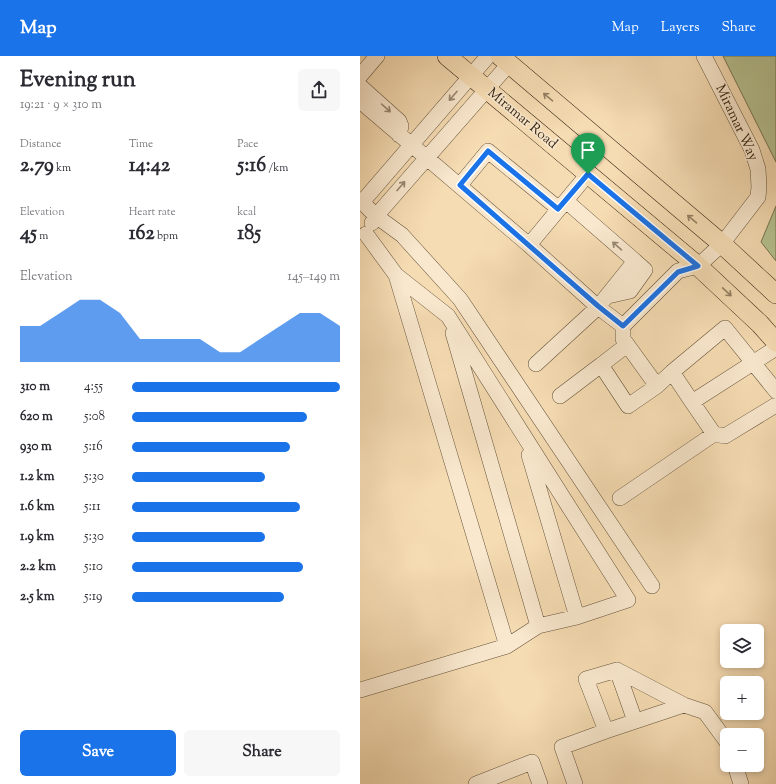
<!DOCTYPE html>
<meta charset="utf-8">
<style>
body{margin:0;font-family:"Sorts Mill Goudy",serif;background:#f7f7f7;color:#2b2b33;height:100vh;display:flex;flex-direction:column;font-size:15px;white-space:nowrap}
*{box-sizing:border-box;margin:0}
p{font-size:13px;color:#7c7c81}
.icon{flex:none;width:22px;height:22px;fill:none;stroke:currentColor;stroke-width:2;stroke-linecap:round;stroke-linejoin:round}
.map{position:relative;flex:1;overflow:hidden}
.details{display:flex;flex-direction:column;background:#fff;width:360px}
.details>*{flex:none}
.buttons{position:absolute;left:360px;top:568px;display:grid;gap:8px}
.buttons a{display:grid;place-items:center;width:44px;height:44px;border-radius:6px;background:#fff;box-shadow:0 2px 6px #0003;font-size:20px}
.pin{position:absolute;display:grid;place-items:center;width:34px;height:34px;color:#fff;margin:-41px -17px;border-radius:50% 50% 50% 0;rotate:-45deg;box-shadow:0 0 4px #0007}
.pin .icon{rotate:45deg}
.round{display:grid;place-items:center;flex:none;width:42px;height:42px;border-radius:6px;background:#f7f7f7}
.head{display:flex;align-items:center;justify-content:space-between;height:68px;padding:0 20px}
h1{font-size:22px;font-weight:700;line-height:30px}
.metrics{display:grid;grid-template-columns:repeat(3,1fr);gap:6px;height:68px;padding:4px 20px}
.metrics div{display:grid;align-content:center}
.metrics b{font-size:20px;font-weight:700}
.metrics small{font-size:11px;font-weight:400}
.metrics p{font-size:11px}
.chart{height:112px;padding:8px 20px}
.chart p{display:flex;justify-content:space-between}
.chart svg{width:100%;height:72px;margin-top:4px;fill:#1a73e8;opacity:.7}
.cta{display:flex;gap:8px;margin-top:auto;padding:8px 20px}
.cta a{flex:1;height:46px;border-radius:6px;background:#1a73e8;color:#fff;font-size:16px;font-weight:700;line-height:46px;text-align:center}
.cta a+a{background:#f7f7f7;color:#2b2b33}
ul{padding:0 20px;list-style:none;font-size:13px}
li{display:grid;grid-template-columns:64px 48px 1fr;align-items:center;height:30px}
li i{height:10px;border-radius:5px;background:#1a73e8}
header{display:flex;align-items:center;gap:24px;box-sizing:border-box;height:56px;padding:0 20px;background:#1a73e8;color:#fff}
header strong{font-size:19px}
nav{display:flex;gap:22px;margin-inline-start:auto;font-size:14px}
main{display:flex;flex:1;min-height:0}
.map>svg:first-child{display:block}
.green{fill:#b6c291;stroke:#767452}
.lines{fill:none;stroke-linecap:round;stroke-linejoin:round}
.minor-casing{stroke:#65533b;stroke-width:16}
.major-casing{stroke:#352513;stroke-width:20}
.minor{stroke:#f9e8ce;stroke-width:15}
.major{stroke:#f6dcb3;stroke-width:19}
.oneway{stroke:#978670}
.oneway2{stroke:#968063}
.route-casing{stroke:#fff;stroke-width:8}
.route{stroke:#1a73e8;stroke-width:5}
.labels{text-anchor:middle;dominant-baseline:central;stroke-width:3;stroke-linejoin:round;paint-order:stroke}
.street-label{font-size:14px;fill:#352513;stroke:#f9e8ce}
</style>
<header>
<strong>Map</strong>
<nav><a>Map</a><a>Layers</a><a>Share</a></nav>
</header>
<main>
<section class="details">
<div class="head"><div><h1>Evening run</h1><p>19:21 · 9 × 310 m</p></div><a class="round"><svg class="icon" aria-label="share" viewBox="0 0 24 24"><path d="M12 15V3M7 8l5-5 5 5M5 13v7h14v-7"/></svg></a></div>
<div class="metrics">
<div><p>Distance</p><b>2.79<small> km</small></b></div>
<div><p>Time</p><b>14:42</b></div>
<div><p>Pace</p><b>5:16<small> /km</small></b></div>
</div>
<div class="metrics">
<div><p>Elevation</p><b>45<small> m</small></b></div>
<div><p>Heart rate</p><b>162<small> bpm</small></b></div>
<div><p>kcal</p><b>185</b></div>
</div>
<div class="chart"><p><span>Elevation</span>145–149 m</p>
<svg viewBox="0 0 160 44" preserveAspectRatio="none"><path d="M0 44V22L10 22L20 14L30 6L40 6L50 14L60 30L70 30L80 30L90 30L100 38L110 38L120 30L130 22L140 14L150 14L160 22V44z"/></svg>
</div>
<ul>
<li><b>310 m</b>4:55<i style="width:100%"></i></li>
<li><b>620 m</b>5:08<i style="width:84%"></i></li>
<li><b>930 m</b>5:16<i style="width:76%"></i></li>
<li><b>1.2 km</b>5:30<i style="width:64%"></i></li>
<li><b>1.6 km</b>5:11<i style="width:81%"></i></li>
<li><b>1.9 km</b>5:30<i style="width:64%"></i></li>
<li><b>2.2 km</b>5:10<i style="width:82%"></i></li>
<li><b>2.5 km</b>5:19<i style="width:73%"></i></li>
</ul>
<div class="cta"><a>Save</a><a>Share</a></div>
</section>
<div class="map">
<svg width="416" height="728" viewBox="0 0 416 728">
<rect width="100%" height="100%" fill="#f6dcb3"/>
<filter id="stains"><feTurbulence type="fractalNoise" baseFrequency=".005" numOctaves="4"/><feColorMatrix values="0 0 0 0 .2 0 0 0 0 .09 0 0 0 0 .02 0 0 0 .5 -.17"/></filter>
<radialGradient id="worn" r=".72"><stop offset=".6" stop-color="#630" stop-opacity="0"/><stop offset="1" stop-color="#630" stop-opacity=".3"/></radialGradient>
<path class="green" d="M363 0H416V106Z
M416 150V205L401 186Z"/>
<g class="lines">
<defs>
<path id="minor" d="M344 0 392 94 398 113 399 131 398 141 362 188 338 210 318 215 263 270V283L297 330 312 316 332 346 416 292
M0 20 17 0
M0 30 39 65 41 70 39 79
M0 45 169 189
M228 118 169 189 238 251 263 270
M100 129 128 95 199 153
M0 144 16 160 42 179 100 243 292 530
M3 145 128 0
M12 167 16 160 149 8
M6 178 36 219 147 590 178 570 217 561 268 544 88 260 36 219
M248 240 270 235 285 214 275 205
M93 277 178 570
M267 289 241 309 268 350 297 330
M176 308 238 251 275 205 206 145
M312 316 365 272 416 335
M200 340 241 309
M332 346 354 378 365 380 416 349
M169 399 217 561
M260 442 354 378
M257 614 275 665
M0 634 147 590
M324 649 246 675 226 623 257 614 324 649 345 656 367 686
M375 709 381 728
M116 728 172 706 180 728
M215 728 202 691 246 675"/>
<path id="major" d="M87 0 338 210 400 268 416 286
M140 0 362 188 416 238"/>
</defs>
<use href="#minor" class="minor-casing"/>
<use href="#major" class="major-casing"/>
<use href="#minor" class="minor"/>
<use href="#major" class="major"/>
</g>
<defs><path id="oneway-shaft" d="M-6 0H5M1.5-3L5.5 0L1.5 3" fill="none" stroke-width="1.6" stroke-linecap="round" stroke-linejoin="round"/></defs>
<g class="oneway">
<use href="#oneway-shaft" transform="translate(93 40) rotate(131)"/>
<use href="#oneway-shaft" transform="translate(26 52) rotate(42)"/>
<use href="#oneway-shaft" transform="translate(41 130) rotate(-49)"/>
<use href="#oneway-shaft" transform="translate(257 190) rotate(-139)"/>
</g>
<g class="oneway2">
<use href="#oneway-shaft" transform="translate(188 41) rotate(-140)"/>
<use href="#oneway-shaft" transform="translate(332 163) rotate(-140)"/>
<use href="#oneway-shaft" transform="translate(367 236) rotate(43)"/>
</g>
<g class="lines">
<defs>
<path id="route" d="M128 95 198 153 228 118 338 210 318 216 263 270 238 250 100 129Z"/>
</defs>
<use href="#route" class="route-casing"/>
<use href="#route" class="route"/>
</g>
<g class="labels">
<g class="street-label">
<text transform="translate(162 63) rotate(40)">Miramar Road</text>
<text transform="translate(376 67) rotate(65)">Miramar Way</text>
</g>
</g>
<rect width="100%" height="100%" filter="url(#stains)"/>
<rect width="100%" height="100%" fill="url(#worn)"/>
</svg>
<div class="buttons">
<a><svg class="icon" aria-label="layers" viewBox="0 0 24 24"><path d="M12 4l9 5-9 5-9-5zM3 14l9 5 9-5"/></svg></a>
<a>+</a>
<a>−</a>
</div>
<div class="pin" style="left:228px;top:118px;background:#1e9e55"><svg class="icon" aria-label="arrive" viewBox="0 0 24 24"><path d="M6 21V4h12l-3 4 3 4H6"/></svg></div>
</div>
</main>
